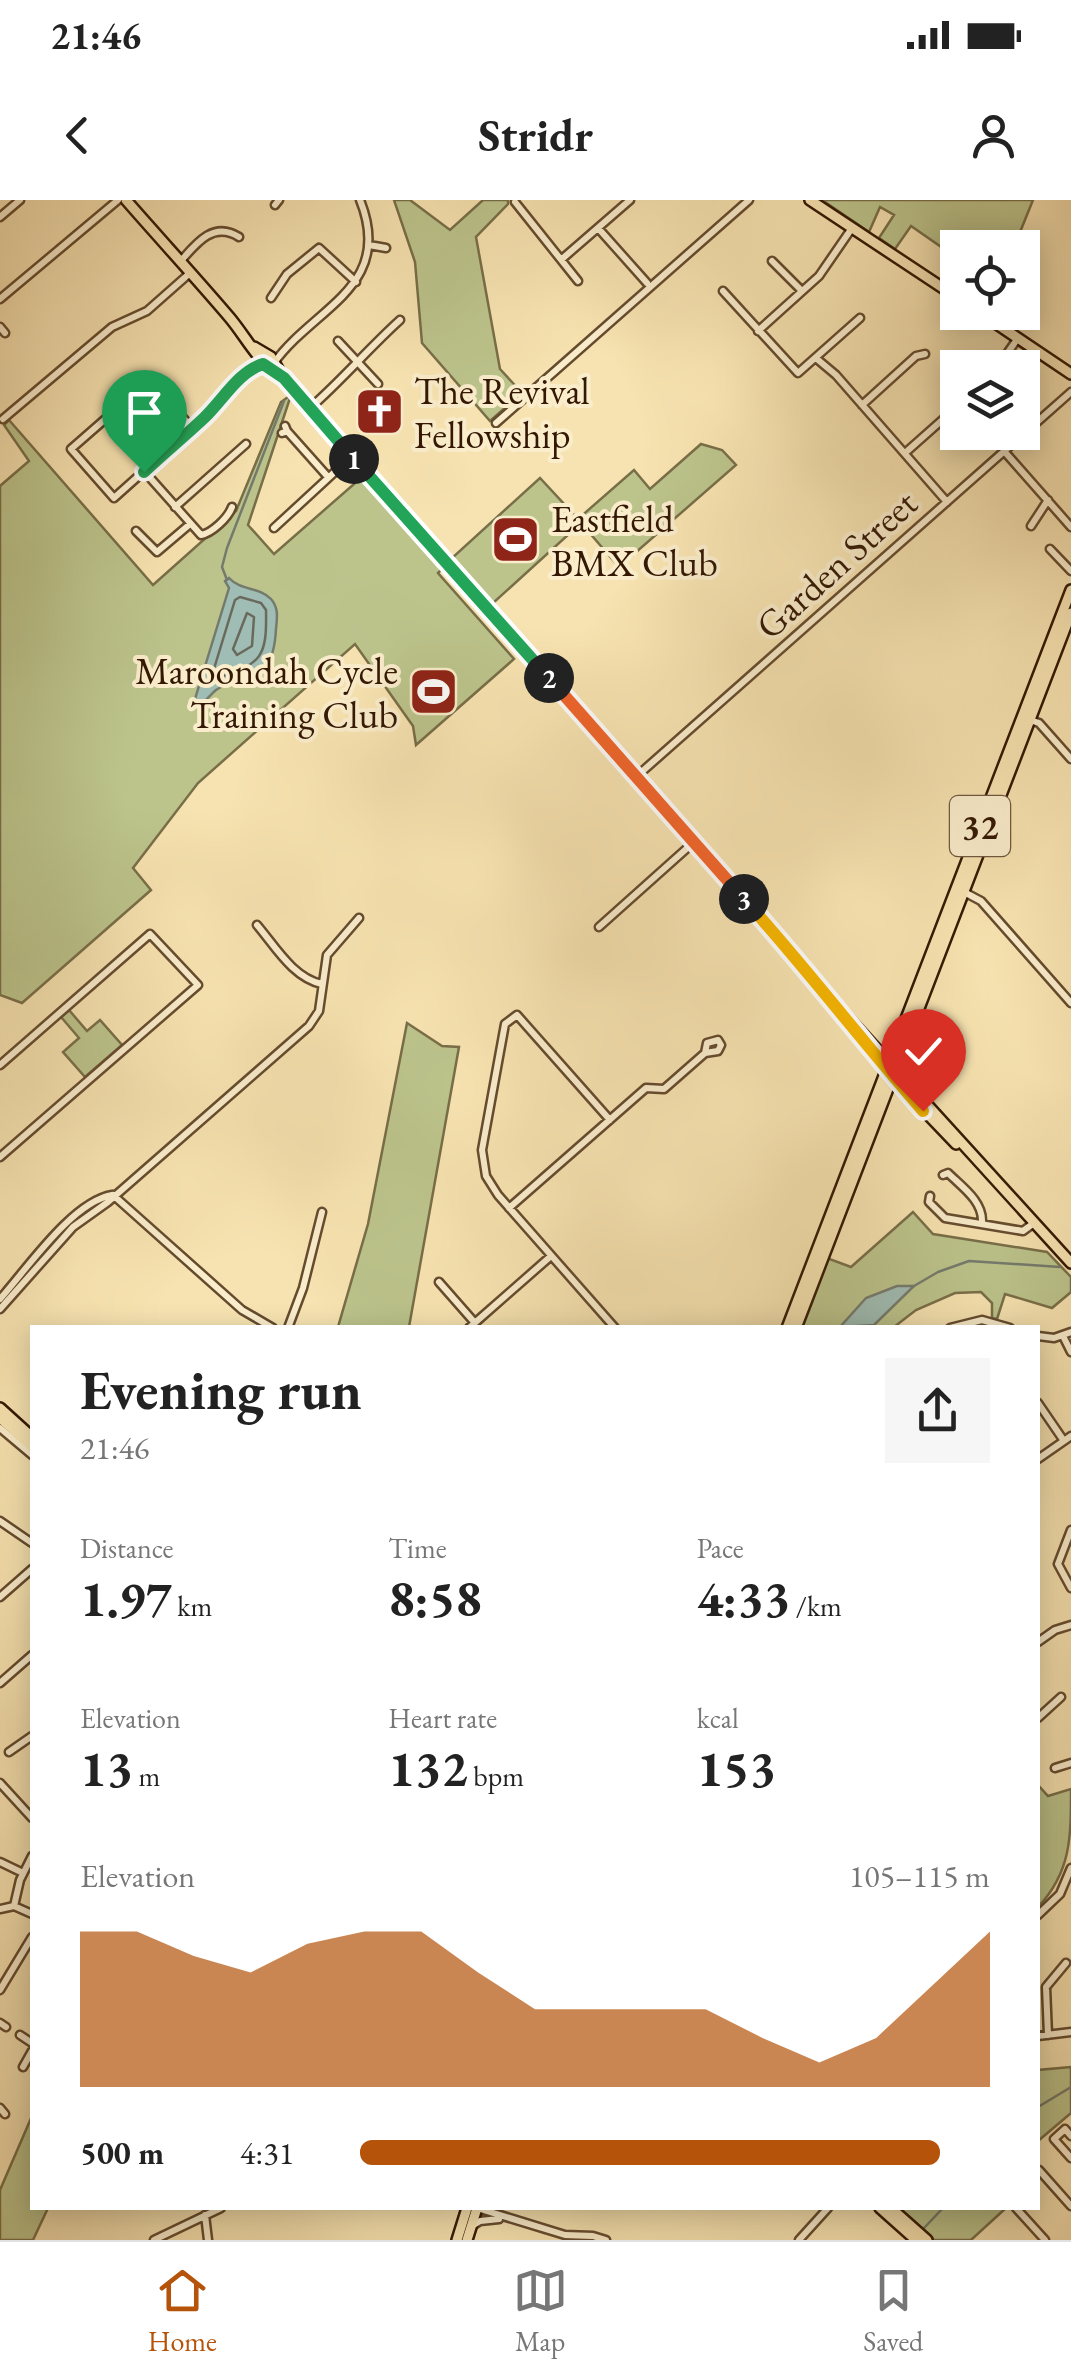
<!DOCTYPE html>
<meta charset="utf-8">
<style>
body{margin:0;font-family:"EB Garamond",serif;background:#f6f6f6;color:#222;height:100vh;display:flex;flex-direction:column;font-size:38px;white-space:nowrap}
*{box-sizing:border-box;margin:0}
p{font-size:32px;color:#767676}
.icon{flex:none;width:55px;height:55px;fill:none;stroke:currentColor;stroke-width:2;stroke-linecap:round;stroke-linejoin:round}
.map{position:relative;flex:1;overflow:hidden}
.drawer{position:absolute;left:30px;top:1125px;width:1010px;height:885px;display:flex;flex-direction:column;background:#fff;border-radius:0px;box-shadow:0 5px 25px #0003}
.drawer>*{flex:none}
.controls{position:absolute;left:940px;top:30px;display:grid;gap:20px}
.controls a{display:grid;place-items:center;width:100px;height:100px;border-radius:0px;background:#fff;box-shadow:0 5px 25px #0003;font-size:50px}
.pin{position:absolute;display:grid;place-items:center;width:85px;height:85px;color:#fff;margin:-102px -42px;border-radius:50% 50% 50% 0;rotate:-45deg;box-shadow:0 0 10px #0007}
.pin .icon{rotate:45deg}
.km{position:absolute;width:50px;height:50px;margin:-25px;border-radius:50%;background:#222;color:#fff;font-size:28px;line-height:50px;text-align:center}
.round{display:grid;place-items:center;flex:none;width:105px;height:105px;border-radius:0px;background:#f6f6f6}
.headline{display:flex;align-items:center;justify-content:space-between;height:170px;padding:0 50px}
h1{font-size:55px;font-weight:700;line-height:75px}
.figures{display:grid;grid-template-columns:repeat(3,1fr);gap:15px;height:170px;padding:10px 50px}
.figures div{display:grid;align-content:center}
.figures b{font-size:50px;font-weight:700}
.figures small{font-size:28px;font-weight:400}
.figures p{font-size:28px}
.chart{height:280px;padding:20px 50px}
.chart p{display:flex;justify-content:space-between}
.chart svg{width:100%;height:180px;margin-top:10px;fill:#b45309;opacity:.7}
ul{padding:0 50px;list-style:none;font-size:32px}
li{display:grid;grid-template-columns:160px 120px 1fr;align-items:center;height:75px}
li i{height:25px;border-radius:12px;background:#b45309}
.status{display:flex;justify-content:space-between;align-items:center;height:70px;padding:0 50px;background:#fff;direction:ltr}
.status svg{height:28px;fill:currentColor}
header{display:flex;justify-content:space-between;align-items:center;height:130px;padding:0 50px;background:#fff;font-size:45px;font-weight:700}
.tab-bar{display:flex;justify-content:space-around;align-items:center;height:140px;border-top:2px solid #e0e0e0;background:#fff;font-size:28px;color:#767676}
.tab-bar a{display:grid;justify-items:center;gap:5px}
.tab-bar .current{color:#b45309}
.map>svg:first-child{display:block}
.green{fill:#bcc48c;stroke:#786e48;stroke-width:2.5}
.water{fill:#9fbdb4;stroke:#747b6d;stroke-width:2.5}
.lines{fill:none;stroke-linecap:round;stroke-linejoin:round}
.shore{stroke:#6a6a5c;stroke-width:2.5}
.stream{stroke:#747b6d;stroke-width:2.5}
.minor-casing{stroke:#654b2e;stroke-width:11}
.major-casing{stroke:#341803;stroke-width:14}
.minor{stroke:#faedcc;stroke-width:6}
.major{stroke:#f7e3b1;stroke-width:9}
.split-1-casing{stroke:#fff;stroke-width:20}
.split-2-casing{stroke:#fff;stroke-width:20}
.split-3-casing{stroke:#fff;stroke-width:20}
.split-4-casing{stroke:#fff;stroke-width:20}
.split-1{stroke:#22a559;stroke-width:12}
.split-2{stroke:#22a559;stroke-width:12}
.split-3{stroke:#f0652b;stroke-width:12}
.split-4{stroke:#f5b400;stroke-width:12}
.labels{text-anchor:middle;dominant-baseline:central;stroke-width:8;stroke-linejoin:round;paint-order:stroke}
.shield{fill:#faedcc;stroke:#6f583f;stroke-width:2.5}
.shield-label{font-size:35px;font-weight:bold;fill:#341803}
.poi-label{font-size:38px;fill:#341803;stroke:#faedcc;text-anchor:start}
.street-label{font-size:38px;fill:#341803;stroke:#faedcc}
</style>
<div class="status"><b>21:46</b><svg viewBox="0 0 49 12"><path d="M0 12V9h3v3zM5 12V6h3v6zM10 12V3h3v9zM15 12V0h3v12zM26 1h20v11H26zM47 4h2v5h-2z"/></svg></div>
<header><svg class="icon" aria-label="back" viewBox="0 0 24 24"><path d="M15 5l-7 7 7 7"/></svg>Stridr<svg class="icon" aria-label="person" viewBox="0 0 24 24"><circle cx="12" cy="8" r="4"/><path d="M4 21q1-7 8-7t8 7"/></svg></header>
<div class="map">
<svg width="1071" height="2040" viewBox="0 0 1071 2040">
<rect width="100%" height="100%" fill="#f7e3b1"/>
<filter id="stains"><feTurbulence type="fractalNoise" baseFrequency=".002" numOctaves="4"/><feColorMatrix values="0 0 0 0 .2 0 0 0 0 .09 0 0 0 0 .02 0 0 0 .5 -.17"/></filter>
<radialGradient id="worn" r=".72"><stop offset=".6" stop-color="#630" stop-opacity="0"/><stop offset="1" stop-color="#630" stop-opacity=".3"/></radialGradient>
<path class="green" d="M394 0H410L450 30 483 0H508V4L476 37 500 169 522 193 490 221 422 143 415 62Z
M822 0H1033L1014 47 958 48 957 58 911 26 895 49 879 38 894 15 880 7 869 32Z
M291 195 248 325 274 354 362 277 443 368 438 373 514 459 416 545 413 526 355 444 198 583 133 668 151 690 22 803 0 795V286L29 261 4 225 9 220 153 385 236 311 281 202Z
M126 207 162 248 146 263 110 221Z
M701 244 722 250 736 265 619 367 581 323 492 404 452 358 540 278 578 319 634 270 650 289Z
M69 810 87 831 100 820 122 845 85 877 63 852 79 838 61 817Z
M407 823 442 846 459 847 409 1127H338L368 1024Z
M913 1012 933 1034 1047 1052 1071 1077V1092L1052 1108 1005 1094 997 1119 992 1118V1103L981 1092 955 1093 916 1110 894 1127 800 1128 827 1058 851 1067Z
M1038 1585 1048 1596 1071 1589C1071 1638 1071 1672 1038 1707Z
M1071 1867V1913L1038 1941V1870Z
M32 1916V2008H48L33 2040H0V1990Z
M898 2008H1006L971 2040H934Z"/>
<path class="water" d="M229 378C241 391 260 387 271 399 279 408 277 418 276 429 273 484 252 466 216 490 210 495 205 502 199 506L195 499 229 388 225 381Z
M897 1086H914L874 1125 840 1127 866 1098Z"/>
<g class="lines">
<path class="shore" d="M240 397 261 403 266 410C267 457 262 464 217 478L213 472 235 400Z
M247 413 254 417 252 446 237 455 233 449Z"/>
<path class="stream" d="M227 380 222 367 227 348 284 201
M914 1086 938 1072 969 1061 1060 1067
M1038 1907 1071 1887
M924 2028 943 2008"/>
<defs>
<path id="minor" d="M515 2 578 81
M275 5 279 0
M0 17 20 0
M598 28 647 83
M369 45 386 48
M562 59 630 0
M772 61 802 91
M180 62C197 42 214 21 239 37
M723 91 798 173 860 118
M271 98 287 74 319 48 356 82
M0 99 118 0
M0 127 5 133
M758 131 819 76 852 28
M338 141 378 184
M817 159 836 175 947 302
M274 163C314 107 395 87 360 0
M997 168 1018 138
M862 205 916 156 925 154
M310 208C342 180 369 148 400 120
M3 219 112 127 147 111 190 73
M496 223 749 0
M192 228 150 180 71 249 114 298C164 254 213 208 260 160
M287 231 328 277
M282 233 287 231 285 226
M1004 251 1071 327
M905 253 958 206
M144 271 201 335C212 333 228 318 232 307
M175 307 246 244
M1031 326 1048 300
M274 328 352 256
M136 331 157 352 190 324
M1050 349 1071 371
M1030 520 1039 523 1071 559
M637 576 1071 192
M964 692 981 701 1071 803
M257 725C275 746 293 778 322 784
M599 727 694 642
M0 865 150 734 198 785 0 957
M610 920 517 815 505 824 482 950 486 976 498 995 615 1128
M943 975 948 973C962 987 983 1001 982 1022
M113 995 242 1110 273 1128
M930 996 929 1002 945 1018 1023 1031 1034 1023
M509 1008 646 888 664 889 705 853 718 851 721 845 718 840 707 843 705 853
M439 1082 475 1123
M0 1099C27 1069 72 1002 112 995
M0 1109 73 1027 108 1002 309 826 319 811 327 755 359 718
M288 1128 303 1088 322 1012
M469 1128 551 1056
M950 1128 982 1120 1010 1128
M1038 1136 1054 1138 1071 1132
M1063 1136 1071 1152
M1038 1203 1064 1241
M0 1228 32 1255
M1038 1259 1071 1236
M0 1321 32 1343
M1071 1330 1058 1364 1071 1388
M0 1397 32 1369
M1038 1442 1055 1430 1071 1425
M0 1483 32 1455
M1038 1518 1061 1497
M9 1552 32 1536
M1055 1568 1071 1563
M0 1583 32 1618
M0 1662 23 1673
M14 1706 20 1680 32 1656
M14 1706 32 1714
M0 1709 14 1706
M1038 1715 1060 1694 1071 1668
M0 1790 32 1737
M0 1823 6 1827
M20 1835 32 1843
M1048 1835 1046 1787 1066 1763
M1038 1836 1071 1832
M23 1867 32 1851
M0 1908 5 1914
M1071 1936 1065 1929 1054 1939 1071 1958
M1039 1970 1071 2006
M477 2008 565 2035 593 2036 606 2040
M1016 2008 1045 2040
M205 2015 208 2040
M472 2026 480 2021 499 2019
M154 2040 221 2008
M799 2040 828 2008"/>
<path id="major" d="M126 0C160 39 196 78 230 118 245 136 256 158 274 171
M810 0 958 98
M979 112 1071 174
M254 147 271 157 284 179 352 256 841 810 1071 1063
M859 837 891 876 956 944
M787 1128 1071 390
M796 1128 1071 413
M0 1208 32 1237
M0 1218 32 1247
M880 2008 916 2040
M891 2008 927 2040
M457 2040 467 2008
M467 2040 477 2008"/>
</defs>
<use href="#minor" class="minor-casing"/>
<use href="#major" class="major-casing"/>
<use href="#minor" class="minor"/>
<use href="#major" class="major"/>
</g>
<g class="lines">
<defs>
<path id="split-1" d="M144 272C164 253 185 236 204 218 223 200 238 172 263 164L284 178 354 259"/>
<path id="split-2" d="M354 259 549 478"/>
<path id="split-3" d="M549 478 744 699"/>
<path id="split-4" d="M744 699C806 768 862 841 923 911"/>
</defs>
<use href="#split-1" class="split-1-casing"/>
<use href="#split-2" class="split-2-casing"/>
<use href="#split-3" class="split-3-casing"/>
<use href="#split-4" class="split-4-casing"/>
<use href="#split-1" class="split-1"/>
<use href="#split-2" class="split-2"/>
<use href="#split-3" class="split-3"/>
<use href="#split-4" class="split-4"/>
</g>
<defs>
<symbol id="church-square" viewBox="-11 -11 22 22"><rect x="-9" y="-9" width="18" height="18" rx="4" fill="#8f2418" stroke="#faedcc"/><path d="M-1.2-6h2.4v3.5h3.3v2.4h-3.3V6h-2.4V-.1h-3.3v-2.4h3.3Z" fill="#fff"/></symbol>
<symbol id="stadium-square" viewBox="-11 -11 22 22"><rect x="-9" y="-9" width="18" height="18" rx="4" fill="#8f2418" stroke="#faedcc"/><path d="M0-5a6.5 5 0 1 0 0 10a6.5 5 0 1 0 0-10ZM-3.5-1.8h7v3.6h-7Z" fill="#fff"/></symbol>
</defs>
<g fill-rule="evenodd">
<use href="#church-square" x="352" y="184" width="55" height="55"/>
<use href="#stadium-square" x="488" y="312" width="55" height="55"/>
<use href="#stadium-square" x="406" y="464" width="55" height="55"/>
</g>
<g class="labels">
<rect class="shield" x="950" y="596" width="60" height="60" rx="8"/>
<g class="shield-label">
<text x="980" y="626">32</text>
</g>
<g class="poi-label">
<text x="414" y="190">The Revival<tspan x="414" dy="44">Fellowship</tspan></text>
<text x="551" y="318">Eastfield<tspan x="551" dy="44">BMX Club</tspan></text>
<text x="398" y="470" text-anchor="end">Maroondah Cycle<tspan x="398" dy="44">Training Club</tspan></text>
</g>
<g class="street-label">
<text transform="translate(836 364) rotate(-42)">Garden Street</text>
</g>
</g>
<rect width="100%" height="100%" filter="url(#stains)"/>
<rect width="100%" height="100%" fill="url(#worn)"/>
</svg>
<div class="controls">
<a><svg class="icon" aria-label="locate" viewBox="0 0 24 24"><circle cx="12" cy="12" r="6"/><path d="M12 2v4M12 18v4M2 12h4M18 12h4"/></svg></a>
<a><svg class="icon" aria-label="layers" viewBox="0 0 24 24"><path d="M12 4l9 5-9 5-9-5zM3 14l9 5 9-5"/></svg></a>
</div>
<div class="pin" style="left:144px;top:272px;background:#1e9e55"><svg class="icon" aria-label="arrive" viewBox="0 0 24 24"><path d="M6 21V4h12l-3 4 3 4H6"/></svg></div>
<div class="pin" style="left:923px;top:911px;background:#d93025"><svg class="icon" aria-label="check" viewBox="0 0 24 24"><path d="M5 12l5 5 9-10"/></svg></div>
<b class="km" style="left:354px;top:259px">1</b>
<b class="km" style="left:549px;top:478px">2</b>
<b class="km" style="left:744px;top:699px">3</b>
<section class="drawer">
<div class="headline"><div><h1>Evening run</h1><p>21:46</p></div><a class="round"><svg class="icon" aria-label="share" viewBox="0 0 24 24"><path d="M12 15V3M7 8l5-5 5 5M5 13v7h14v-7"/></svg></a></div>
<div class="figures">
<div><p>Distance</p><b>1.97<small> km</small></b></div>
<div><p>Time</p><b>8:58</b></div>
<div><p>Pace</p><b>4:33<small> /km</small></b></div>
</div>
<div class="figures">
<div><p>Elevation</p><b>13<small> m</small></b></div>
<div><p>Heart rate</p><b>132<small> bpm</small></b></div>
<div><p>kcal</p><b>153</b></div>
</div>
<div class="chart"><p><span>Elevation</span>105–115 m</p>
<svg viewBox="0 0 160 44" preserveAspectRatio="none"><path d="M0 44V6L10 6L20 12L30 16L40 9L50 6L60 6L70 16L80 25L90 25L100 25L110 25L120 32L130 38L140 32L150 19L160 6V44z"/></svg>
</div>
<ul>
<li><b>500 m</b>4:31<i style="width:92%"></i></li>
</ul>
</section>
</div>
<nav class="tab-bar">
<a class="current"><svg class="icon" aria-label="home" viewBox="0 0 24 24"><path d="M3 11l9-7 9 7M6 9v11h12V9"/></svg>Home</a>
<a><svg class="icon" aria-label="map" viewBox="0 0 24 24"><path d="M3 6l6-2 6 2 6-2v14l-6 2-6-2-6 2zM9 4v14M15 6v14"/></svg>Map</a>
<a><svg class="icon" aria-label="saved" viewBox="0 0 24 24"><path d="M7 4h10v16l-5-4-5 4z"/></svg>Saved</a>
</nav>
